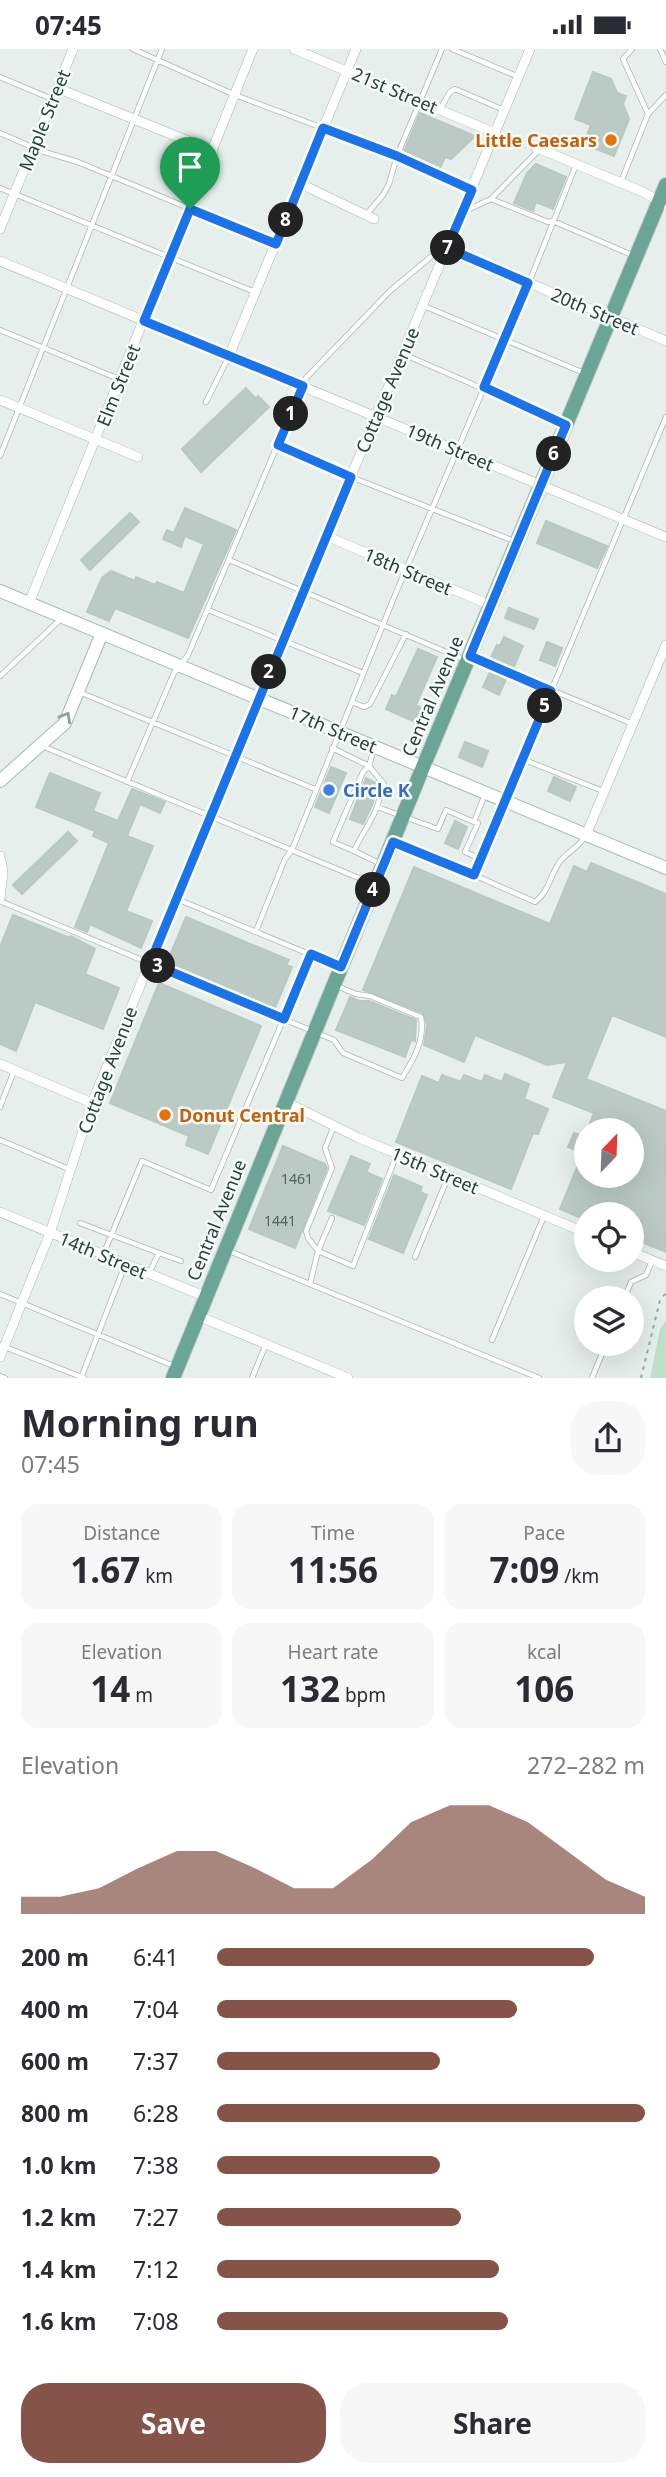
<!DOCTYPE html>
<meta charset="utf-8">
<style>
body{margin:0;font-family:"Noto Sans",sans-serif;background:#f7f7f7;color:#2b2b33;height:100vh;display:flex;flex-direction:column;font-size:26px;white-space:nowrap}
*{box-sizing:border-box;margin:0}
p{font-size:23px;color:#7c7c81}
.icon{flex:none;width:38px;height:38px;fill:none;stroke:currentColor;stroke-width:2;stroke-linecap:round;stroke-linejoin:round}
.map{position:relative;height:1329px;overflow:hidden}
.panel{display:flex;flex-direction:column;background:#fff;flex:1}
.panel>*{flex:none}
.needle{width:46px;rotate:23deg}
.controls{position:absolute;left:574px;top:1069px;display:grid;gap:14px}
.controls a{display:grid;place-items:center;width:70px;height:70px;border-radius:50%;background:#fff;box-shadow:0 7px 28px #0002;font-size:35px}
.pin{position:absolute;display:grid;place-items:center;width:60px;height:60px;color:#fff;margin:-72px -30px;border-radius:50% 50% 50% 0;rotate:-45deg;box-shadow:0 0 7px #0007}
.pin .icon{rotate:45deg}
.km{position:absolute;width:35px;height:35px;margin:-18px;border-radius:50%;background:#222;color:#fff;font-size:19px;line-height:35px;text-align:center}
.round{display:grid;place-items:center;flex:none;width:74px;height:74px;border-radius:28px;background:#f7f7f7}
.headline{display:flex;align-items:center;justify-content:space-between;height:119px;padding:0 21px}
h1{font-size:38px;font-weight:700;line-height:52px}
.figures{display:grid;grid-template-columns:repeat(3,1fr);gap:10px;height:119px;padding:7px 21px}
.figures div{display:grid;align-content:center;border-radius:18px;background:#f7f7f7;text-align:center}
.figures b{font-size:35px;font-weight:700}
.figures small{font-size:19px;font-weight:400}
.figures p{font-size:19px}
.chart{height:196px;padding:14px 21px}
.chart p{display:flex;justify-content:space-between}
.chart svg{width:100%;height:126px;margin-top:7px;fill:#855347;opacity:.7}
.cta{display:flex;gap:14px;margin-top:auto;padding:14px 21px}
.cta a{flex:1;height:80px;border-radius:28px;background:#855347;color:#fff;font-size:28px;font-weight:700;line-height:80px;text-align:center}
.cta a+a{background:#f7f7f7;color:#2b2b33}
ul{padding:0 21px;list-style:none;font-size:23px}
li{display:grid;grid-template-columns:112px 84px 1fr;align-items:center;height:52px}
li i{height:18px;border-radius:9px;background:#855347}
.status{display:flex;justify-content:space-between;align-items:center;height:49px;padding:0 35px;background:#fff;direction:ltr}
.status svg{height:19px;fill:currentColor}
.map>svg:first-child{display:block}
.green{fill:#bfe0c8}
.building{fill:#bbcac4;stroke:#b8c9c2;stroke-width:2}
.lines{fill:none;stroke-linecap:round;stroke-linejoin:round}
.lane-casing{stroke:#a8b8b2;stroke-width:6}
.street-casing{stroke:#a8b8b2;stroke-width:10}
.secondary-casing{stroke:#a4bbb3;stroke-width:14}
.primary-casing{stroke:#c2cac8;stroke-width:16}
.path{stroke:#86b3a5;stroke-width:2;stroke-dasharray:3.5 5;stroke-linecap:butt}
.lane{stroke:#fff;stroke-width:4.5}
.street{stroke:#fff;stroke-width:9}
.secondary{stroke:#fff;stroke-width:12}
.primary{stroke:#6aa596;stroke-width:14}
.oneway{stroke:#92a09c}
.route-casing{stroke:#fff;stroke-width:14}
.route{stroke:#1a73e8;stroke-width:9}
.food-dot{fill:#e8710a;stroke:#f7fbf9;stroke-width:2.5}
.shop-dot{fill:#3f7fe0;stroke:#f7fbf9;stroke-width:2.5}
.labels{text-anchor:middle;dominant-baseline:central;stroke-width:5;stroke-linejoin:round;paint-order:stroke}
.number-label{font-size:14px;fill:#4a645c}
.street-label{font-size:18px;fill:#24423a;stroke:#f7fbf9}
.food-label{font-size:18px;font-weight:bold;fill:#c56008;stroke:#f7fbf9;text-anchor:end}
.shop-label{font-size:18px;font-weight:bold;fill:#366cbe;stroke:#f7fbf9;text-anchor:start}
</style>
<div class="status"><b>07:45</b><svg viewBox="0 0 49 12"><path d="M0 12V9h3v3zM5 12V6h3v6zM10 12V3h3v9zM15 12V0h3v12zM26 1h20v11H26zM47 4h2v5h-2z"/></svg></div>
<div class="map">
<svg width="666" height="1329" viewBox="0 0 666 1329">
<rect width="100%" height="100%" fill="#e6efeb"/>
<path class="green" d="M666 1272V1329H650L660 1280Z"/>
<path class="building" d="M593 23 611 30 617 44 626 47 623 55 629 70 614 107 583 95 591 76 575 70Z
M420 64 475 87 451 110 445 108 439 121 403 105Z
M536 115 566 128 553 160 536 153 533 162 514 154 527 124Z
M246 339 256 350 258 347 269 358 201 423 182 400Z
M185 459 236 481 188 589 115 559 109 572 87 563 102 529 111 522 135 532 136 528 155 536 157 533 184 544 204 495 185 487 181 498 163 490 167 481 174 484Z
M130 464 139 473 90 521 81 511Z
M546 472 607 497 597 519 537 494Z
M509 559 538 570 534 580 505 569Z
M504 588 523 597 513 620 490 610 497 596 500 597Z
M547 593 562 599 555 617 540 611Z
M418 600 437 608 416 656 421 659 415 673 386 660 392 646 396 648Z
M491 621 507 628 499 646 483 638Z
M465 693 488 702 482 718 459 708Z
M331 718 346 724 329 764 315 758Z
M50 724 100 744 93 762 118 772 132 740 165 753 160 764 140 755 127 787 153 797 126 862 152 872 141 899 90 875 87 883 75 878 109 794 93 787 95 782 36 758Z
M554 728 576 738 570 752 548 742Z
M366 729 379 736 372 756 363 775 350 770Z
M455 772 467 778 458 800 445 794Z
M68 783 77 792 22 845 13 836Z
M591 814 666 845V988L612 966 586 1030 666 1062V1203L632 1189V1166H586V1171L560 1160 583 1104 568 1098 574 1084 586 1088V1127H632V1082H587L594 1064 553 1048 567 1013 547 1016 475 986 464 1013 424 996 427 976 423 964 363 941 414 818 550 875 574 817 587 823Z
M13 866 70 889 71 887 95 900 85 925 119 939 103 980 35 953 16 1002 0 995V898Z
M186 868 289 911 286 916 292 918 274 961 166 916Z
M159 934 261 977 208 1105 186 1096 189 1087 110 1054Z
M350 948 359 952H369L416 971 415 992 411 991 405 1008 336 981Z
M505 1025 529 1035 524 1050 548 1060 538 1085 533 1084 511 1140 396 1093 422 1027 439 1034 442 1026 461 1033 464 1026 482 1033 485 1026 502 1033Z
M283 1097 325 1115 327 1119 295 1199 249 1180Z
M351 1107 370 1115 366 1123 382 1130 364 1176 328 1162Z
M394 1126 422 1138 420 1143 427 1146 403 1204 369 1190Z"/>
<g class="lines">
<defs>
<path id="lane" d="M133 0 235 46 397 107 472 141
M452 0 519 28
M632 0 623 10 648 65 666 46
M660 0 666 13
M0 28 52 50
M440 60 450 43 455 40 504 61
M0 84 41 102 78 113 275 195
M621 133 648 65
M0 139 255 243
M491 150 548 173 553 172 632 206
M463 163 491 150 539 101
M366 166 383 146 389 135 397 107 442 0
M424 257 584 324
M0 281 119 330
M403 305 562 374
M206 353 229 307
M278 396 351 428 514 492
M0 407 162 0
M229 511 463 610
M208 561 363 624
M470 607 633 675
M0 627 62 569
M79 643 315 740
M352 653 364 658 370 655 406 585
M42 697 373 835
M332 699 369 717 363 723 333 793 354 802
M374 700 369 717 384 735 377 758
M522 710 603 742
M127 733 174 624 188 606 306 329 390 242 433 206 443 201
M474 773 478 774 465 803 481 810
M394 793 474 826 666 368
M381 815 354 802C361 786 371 774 377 758L438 780 446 761 474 773 485 745
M474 826 535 853C548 844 550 827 559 814 566 803 578 800 586 786
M177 850 340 918
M0 852 334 991 343 1004 402 1029C414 1010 425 991 421 968L370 947 356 945 337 937
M256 882 285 810 292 801 395 546 526 241 576 116
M0 1058 14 1022
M0 1091 69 1120
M332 1169 318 1202 353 1217 397 1105
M80 1174 159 1204
M229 1202 539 1329
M103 1206 142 1112 211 1141 311 905
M415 1208 448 1128
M149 1224 159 1204 181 1212
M310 1235 318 1202 308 1189 306 1182 332 1119 325 1099 334 1077
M0 1245 174 1317
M624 1250 631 1233 646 1226 652 1212
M492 1291 544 1167
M0 1296 84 1329
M0 1327 5 1329
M81 1329 125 1216
M252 1329 266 1295
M592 1329 606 1295"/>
<path id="street" d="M294 0 495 84
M57 39 213 102
M535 98 643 143 666 156
M301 135 374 170
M0 180 73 0
M447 199 666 292
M0 212 666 488
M229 307 356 0
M0 351 138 408
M326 487 490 556
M29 554 253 0
M586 786 666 596
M0 807 3 823 0 849
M0 1015 92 1054
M286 1053 359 1089 586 1184
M0 1163 206 1248
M632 1203 666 1217
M198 1267 348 1329
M0 1308 50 1184 92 1054 258 649 530 0"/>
<path id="secondary" d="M0 542 666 819
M0 732 65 674 102 584"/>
<path id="primary" d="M173 1329 423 718 666 136"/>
</defs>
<use href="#lane" class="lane-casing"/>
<use href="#street" class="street-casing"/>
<use href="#secondary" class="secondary-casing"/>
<use href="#primary" class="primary-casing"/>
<path class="path" d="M641 1329 660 1251 666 1244"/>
<use href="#lane" class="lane"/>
<use href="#street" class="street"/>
<use href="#secondary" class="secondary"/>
<use href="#primary" class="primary"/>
</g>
<defs><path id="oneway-chevron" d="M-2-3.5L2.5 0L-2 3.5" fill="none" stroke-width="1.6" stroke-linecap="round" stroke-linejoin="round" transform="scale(1.75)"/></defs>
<use class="oneway" href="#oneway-chevron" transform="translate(66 668) rotate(-61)"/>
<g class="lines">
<defs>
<path id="route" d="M323 79 397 107 472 141 447 199 528 234 484 338 566 376 470 607 551 642 474 826 393 793 341 918 311 905 284 970 150 914 351 428 278 396 303 337 144 272 190 160 276 195Z"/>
</defs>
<use href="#route" class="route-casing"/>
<use href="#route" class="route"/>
</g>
<g class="food-dot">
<circle cx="611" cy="91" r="7"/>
<circle cx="165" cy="1066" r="7"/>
</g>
<circle class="shop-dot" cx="329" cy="741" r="7"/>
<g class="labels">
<g class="number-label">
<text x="297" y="1129">1461</text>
<text x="280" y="1171">1441</text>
</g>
<g class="street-label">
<text transform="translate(395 41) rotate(23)">21st Street</text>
<text transform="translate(44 71) rotate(-68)">Maple Street</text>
<text transform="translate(595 262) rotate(23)">20th Street</text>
<text transform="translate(118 336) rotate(-68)">Elm Street</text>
<text transform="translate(387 341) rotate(-67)">Cottage Avenue</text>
<text transform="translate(450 398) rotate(23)">19th Street</text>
<text transform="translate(408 522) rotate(23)">18th Street</text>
<text transform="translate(432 647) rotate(-67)">Central Avenue</text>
<text transform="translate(333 680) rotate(23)">17th Street</text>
<text transform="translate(107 1021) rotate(-69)">Cottage Avenue</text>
<text transform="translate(435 1121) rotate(23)">15th Street</text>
<text transform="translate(216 1171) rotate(-68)">Central Avenue</text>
<text transform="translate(103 1206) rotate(23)">14th Street</text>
</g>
<g class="food-label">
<text x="597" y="91">Little Caesars</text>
<text x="179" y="1066" text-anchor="start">Donut Central</text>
</g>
<g class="shop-label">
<text x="343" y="741">Circle K</text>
</g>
</g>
</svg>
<div class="controls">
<a><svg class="needle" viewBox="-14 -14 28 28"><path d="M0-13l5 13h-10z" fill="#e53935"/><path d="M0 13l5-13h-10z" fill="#7c7c81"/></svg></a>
<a><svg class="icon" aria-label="locate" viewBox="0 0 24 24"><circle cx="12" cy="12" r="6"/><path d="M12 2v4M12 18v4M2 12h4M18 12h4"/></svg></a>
<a><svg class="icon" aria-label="layers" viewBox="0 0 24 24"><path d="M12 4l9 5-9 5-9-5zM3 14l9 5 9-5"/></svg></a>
</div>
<div class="pin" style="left:190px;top:160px;background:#1e9e55"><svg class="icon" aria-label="arrive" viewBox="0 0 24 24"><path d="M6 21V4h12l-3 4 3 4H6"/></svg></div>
<b class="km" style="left:291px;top:365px">1</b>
<b class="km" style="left:269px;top:623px">2</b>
<b class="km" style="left:158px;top:917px">3</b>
<b class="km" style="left:373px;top:841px">4</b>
<b class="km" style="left:545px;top:657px">5</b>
<b class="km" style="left:554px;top:405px">6</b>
<b class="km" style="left:448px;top:199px">7</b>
<b class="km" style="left:286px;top:171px">8</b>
</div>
<section class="panel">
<div class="headline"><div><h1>Morning run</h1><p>07:45</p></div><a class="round"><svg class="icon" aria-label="share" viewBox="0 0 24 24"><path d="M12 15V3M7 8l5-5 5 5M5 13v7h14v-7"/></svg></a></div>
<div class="figures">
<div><p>Distance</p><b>1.67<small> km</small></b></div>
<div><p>Time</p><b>11:56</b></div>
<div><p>Pace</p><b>7:09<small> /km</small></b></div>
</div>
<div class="figures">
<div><p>Elevation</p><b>14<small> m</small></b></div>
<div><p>Heart rate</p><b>132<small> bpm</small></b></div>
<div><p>kcal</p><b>106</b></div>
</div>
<div class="chart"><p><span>Elevation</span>272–282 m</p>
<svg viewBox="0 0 160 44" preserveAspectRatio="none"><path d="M0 44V38L10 38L20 35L30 28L40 22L50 22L60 28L70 35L80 35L90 25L100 12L110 6L120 6L130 12L140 22L150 32L160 38V44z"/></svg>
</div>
<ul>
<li><b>200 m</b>6:41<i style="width:88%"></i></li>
<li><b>400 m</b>7:04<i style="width:70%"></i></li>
<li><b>600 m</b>7:37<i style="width:52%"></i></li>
<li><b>800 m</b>6:28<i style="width:100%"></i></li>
<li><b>1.0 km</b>7:38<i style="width:52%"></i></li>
<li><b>1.2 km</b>7:27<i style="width:57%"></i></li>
<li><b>1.4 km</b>7:12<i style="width:66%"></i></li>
<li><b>1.6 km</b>7:08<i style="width:68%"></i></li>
</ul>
<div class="cta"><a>Save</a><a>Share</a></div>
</section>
